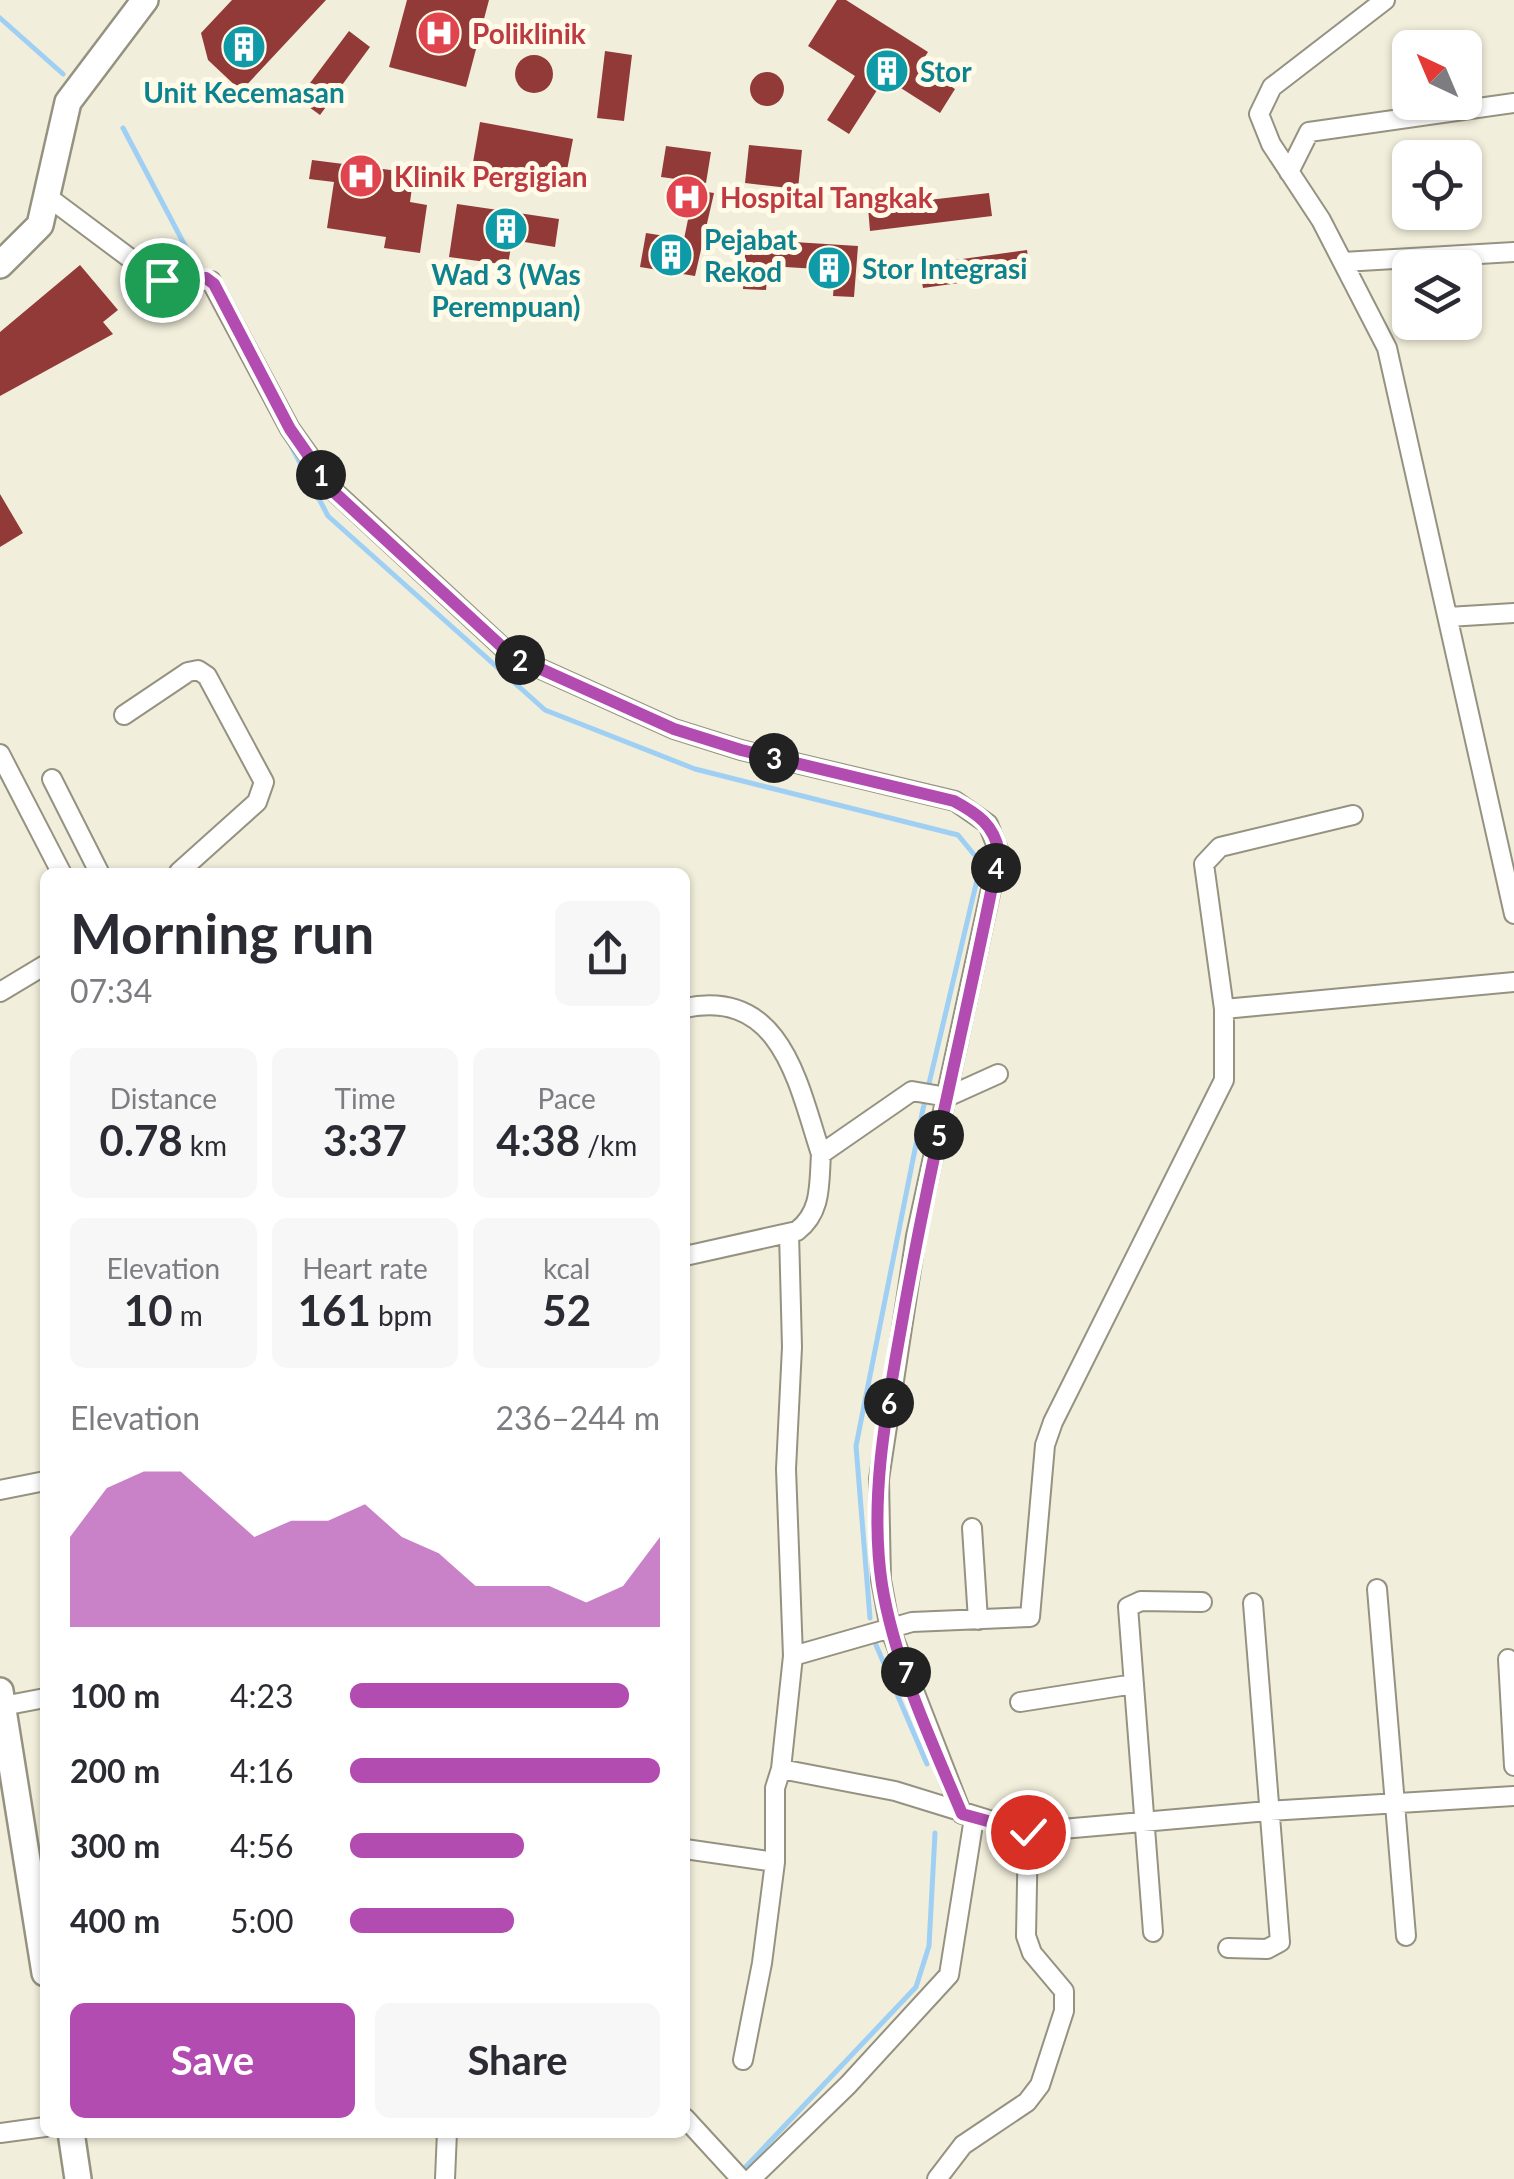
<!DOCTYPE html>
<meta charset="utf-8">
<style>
body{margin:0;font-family:Lato,sans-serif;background:#f7f7f7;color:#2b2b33;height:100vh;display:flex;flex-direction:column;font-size:38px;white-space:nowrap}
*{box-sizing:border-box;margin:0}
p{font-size:32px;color:#7c7c81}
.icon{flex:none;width:55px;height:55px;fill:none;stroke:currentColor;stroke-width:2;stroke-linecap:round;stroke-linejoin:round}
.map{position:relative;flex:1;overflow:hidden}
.panel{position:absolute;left:40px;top:868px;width:650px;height:1270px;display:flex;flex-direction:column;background:#fff;border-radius:15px;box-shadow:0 2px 8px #0004}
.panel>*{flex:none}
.needle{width:65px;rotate:316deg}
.fabs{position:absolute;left:1392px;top:30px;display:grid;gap:20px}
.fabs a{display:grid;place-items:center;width:90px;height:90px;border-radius:15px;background:#fff;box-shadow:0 2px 8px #0004;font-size:50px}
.pin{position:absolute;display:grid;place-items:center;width:85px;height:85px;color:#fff;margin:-42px;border:5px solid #fff;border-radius:50%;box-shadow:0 2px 10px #0007}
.km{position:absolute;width:50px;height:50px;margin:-25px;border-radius:50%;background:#222;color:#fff;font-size:28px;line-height:50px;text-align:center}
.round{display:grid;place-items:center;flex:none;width:105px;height:105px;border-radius:15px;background:#f7f7f7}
.summary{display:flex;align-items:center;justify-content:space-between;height:170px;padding:0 30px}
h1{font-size:55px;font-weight:700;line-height:75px}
.metrics{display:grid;grid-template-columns:repeat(3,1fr);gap:15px;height:170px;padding:10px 30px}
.metrics div{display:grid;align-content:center;border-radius:15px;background:#f7f7f7;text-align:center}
.metrics b{font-size:42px;font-weight:700}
.metrics small{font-size:28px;font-weight:400}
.metrics p{font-size:28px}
.chart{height:280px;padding:20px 30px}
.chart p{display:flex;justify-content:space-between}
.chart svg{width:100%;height:180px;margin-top:10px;fill:#b34cb0;opacity:.7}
.button{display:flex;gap:20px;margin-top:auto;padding:20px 30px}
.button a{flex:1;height:115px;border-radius:15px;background:#b34cb0;color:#fff;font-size:40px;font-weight:700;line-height:115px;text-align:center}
.button a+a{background:#f7f7f7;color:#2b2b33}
ul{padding:0 30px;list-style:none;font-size:32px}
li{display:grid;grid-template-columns:160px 120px 1fr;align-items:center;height:75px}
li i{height:25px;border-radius:12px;background:#b34cb0}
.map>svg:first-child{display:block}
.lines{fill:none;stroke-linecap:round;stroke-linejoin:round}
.stream{stroke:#9fd0f4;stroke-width:5}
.building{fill:#923a37}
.street-casing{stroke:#969281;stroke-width:22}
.secondary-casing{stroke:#969281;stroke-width:30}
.street{stroke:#fff;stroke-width:18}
.secondary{stroke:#fff;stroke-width:25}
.route-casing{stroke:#fff;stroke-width:20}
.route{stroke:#b34cb0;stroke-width:12}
.labels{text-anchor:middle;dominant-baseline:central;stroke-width:10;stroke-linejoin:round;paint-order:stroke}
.health-label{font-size:28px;font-weight:bold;fill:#be3a42;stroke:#fffbe8;text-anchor:start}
.culture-label{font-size:28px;font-weight:bold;fill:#0d838f;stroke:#fffbe8;text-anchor:start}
</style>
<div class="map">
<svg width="1514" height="2179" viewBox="0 0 1514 2179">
<rect width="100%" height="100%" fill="#f1eedb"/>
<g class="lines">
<path class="stream" d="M0 18 63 74
M123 128 201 276
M288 440 328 516 545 710 695 769 958 835 981 863 923 1109 856 1446 870 1618
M876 1645 927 1764
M740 2173 916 1987 929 1946 935 1833"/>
</g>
<path class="building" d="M232 0H326L241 91 208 60 201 33Z
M407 0H489L466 87 389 67Z
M837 0H846L928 52 919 66 955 89 940 113 893 83 887 93 879 87 849 134 827 120 855 76 808 46Z
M349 31 370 47 320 115 298 99Z
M605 51 632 55 624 121 597 118Z
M515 74a19 19 0 1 1 38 0a19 19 0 1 1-38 0Z
M750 89a17 17 0 1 1 34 0a17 17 0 1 1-34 0Z
M480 122 573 139 567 170 545 166 541 186 471 174Z
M749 145 802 150 798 189 745 183Z
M666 146 711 152 706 183 661 177Z
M312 160 414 173 410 202 427 205 420 253 384 248 386 237 327 228 334 182 309 179Z
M694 190 714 193 695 276 640 267 646 233 684 239Z
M989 193 992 216 870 231 868 207Z
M457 204 559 219 555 247 512 240 508 265 449 257Z
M746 239 858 246 854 297 833 296 835 270 768 266 766 290 743 289Z
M1027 250 1030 273 923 288 919 265Z
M80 265 118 310 103 322 113 334 0 396V332Z
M0 494 23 533 0 547Z"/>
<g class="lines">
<defs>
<path id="street" d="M1385 0 1272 87 1259 114 1271 144 1321 220 1387 348 1514 914
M1289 172 1309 132 1514 103
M48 197 151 274 162 279 211 281 290 429 335 492 512 656 674 729 741 750 955 801 988 824 999 852 916 1236 879 1479 881 1580 890 1629 962 1814
M1343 262 1514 252
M1448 617 1514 613
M124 715 188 672 198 670 207 676 264 782 257 802 179 872
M0 754 61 872
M52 779 99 872
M0 992 45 965
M685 1008C782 988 798 1084 821 1154
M1224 1009 1514 982
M685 1256 797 1231C822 1212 819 1184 821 1154L912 1091 947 1097 998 1074
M0 1490 45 1481
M972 1528 978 1620
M1377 1589 1406 1936
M793 1656 912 1622 1030 1617 1045 1445 1053 1422 1224 1080V1009L1204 864 1220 847 1353 815
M1508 1659 1514 1766
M1020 1702 1134 1684
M3 1706 45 1698
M781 1769 793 1656 786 1469 792 1347 789 1233
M685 1849 775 1862V1788L781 1769 895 1791 1028 1832 1268 1811 1514 1796
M1153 1932 1128 1607 1141 1601 1202 1602
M1228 1948 1267 1949 1280 1942 1253 1603
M743 2060 762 1963 775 1862
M685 2118 741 2179
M0 2133 45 2127
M445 2179 447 2132
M751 2179 848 2085 949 1975 974 1818
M937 2179 963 2145 1027 2102 1040 2085 1064 2011V1991L1032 1953 1026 1936 1028 1832"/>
<path id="secondary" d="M0 265 40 225 68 102 145 0
M0 1691 45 1973
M71 2132 78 2179"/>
</defs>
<use href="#street" class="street-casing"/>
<use href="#secondary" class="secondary-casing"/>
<use href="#street" class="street"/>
<use href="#secondary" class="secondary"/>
</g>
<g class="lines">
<defs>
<path id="route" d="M162 280 206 278 214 284 290 429 334 492 512 656 674 729 741 750 954 801C978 814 994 825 999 852 968 1011 928 1169 901 1328 886 1412 869 1500 882 1585 895 1664 931 1740 962 1814L1028 1832"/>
</defs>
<use href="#route" class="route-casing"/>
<use href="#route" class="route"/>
</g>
<defs>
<symbol id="hospital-disc" viewBox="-11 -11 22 22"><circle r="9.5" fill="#e0444e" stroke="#fffbe8"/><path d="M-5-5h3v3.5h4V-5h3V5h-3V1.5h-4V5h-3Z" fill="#fff"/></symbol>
<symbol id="building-disc" viewBox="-11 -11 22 22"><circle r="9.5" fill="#0f9aa8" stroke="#fffbe8"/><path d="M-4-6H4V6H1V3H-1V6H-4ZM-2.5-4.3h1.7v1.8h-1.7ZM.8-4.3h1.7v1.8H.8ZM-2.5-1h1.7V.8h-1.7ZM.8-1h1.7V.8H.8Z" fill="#fff"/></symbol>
</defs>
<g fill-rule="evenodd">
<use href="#hospital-disc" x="414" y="8" width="50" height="50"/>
<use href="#building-disc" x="219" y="22" width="50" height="50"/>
<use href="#building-disc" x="862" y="46" width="50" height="50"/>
<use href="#hospital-disc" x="336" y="151" width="50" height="50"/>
<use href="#hospital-disc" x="662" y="172" width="50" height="50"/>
<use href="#building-disc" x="481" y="204" width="50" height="50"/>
<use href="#building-disc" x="646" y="230" width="50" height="50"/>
<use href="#building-disc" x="804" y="243" width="50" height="50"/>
</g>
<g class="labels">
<g class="health-label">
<text x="472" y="33">Poliklinik</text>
<text x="394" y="176">Klinik Pergigian</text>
<text x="720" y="197">Hospital Tangkak</text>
</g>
<g class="culture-label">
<text x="920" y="71">Stor</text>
<text x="244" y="92" text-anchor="middle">Unit Kecemasan</text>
<text x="704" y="239">Pejabat<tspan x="704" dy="32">Rekod</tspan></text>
<text x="862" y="268">Stor Integrasi</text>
<text x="506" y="274" text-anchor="middle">Wad 3 (Was<tspan x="506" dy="32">Perempuan)</tspan></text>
</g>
</g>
</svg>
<div class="fabs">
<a><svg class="needle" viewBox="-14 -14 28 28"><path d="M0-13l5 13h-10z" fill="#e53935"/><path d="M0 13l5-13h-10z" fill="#7c7c81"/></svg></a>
<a><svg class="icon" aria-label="locate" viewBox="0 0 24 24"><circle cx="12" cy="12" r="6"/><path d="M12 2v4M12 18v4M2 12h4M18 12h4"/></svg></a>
<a><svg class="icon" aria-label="layers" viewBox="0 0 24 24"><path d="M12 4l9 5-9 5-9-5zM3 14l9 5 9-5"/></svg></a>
</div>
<div class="pin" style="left:162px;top:280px;background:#1e9e55"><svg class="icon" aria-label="arrive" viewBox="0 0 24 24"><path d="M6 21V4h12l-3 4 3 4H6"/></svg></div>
<div class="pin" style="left:1028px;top:1832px;background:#d93025"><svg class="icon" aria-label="check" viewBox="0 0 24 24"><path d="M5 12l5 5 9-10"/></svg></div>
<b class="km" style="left:321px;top:475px">1</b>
<b class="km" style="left:520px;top:660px">2</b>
<b class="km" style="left:774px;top:758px">3</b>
<b class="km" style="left:996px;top:868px">4</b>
<b class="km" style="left:939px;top:1135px">5</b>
<b class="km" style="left:889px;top:1403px">6</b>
<b class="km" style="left:906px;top:1672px">7</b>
<section class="panel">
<div class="summary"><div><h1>Morning run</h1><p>07:34</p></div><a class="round"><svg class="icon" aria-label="share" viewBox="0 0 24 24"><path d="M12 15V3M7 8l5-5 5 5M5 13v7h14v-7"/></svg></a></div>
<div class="metrics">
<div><p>Distance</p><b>0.78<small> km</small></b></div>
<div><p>Time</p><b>3:37</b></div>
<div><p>Pace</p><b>4:38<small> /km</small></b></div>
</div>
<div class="metrics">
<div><p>Elevation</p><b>10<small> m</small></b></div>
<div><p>Heart rate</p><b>161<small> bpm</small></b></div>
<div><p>kcal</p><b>52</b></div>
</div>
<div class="chart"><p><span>Elevation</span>236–244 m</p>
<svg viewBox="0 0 160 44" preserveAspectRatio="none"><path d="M0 44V22L10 10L20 6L30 6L40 14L50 22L60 18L70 18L80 14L90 22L100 26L110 34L120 34L130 34L140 38L150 34L160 22V44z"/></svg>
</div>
<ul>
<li><b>100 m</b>4:23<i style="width:90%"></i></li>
<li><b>200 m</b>4:16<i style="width:100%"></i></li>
<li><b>300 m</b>4:56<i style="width:56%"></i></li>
<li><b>400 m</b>5:00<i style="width:53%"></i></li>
</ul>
<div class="button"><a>Save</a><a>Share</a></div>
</section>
</div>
